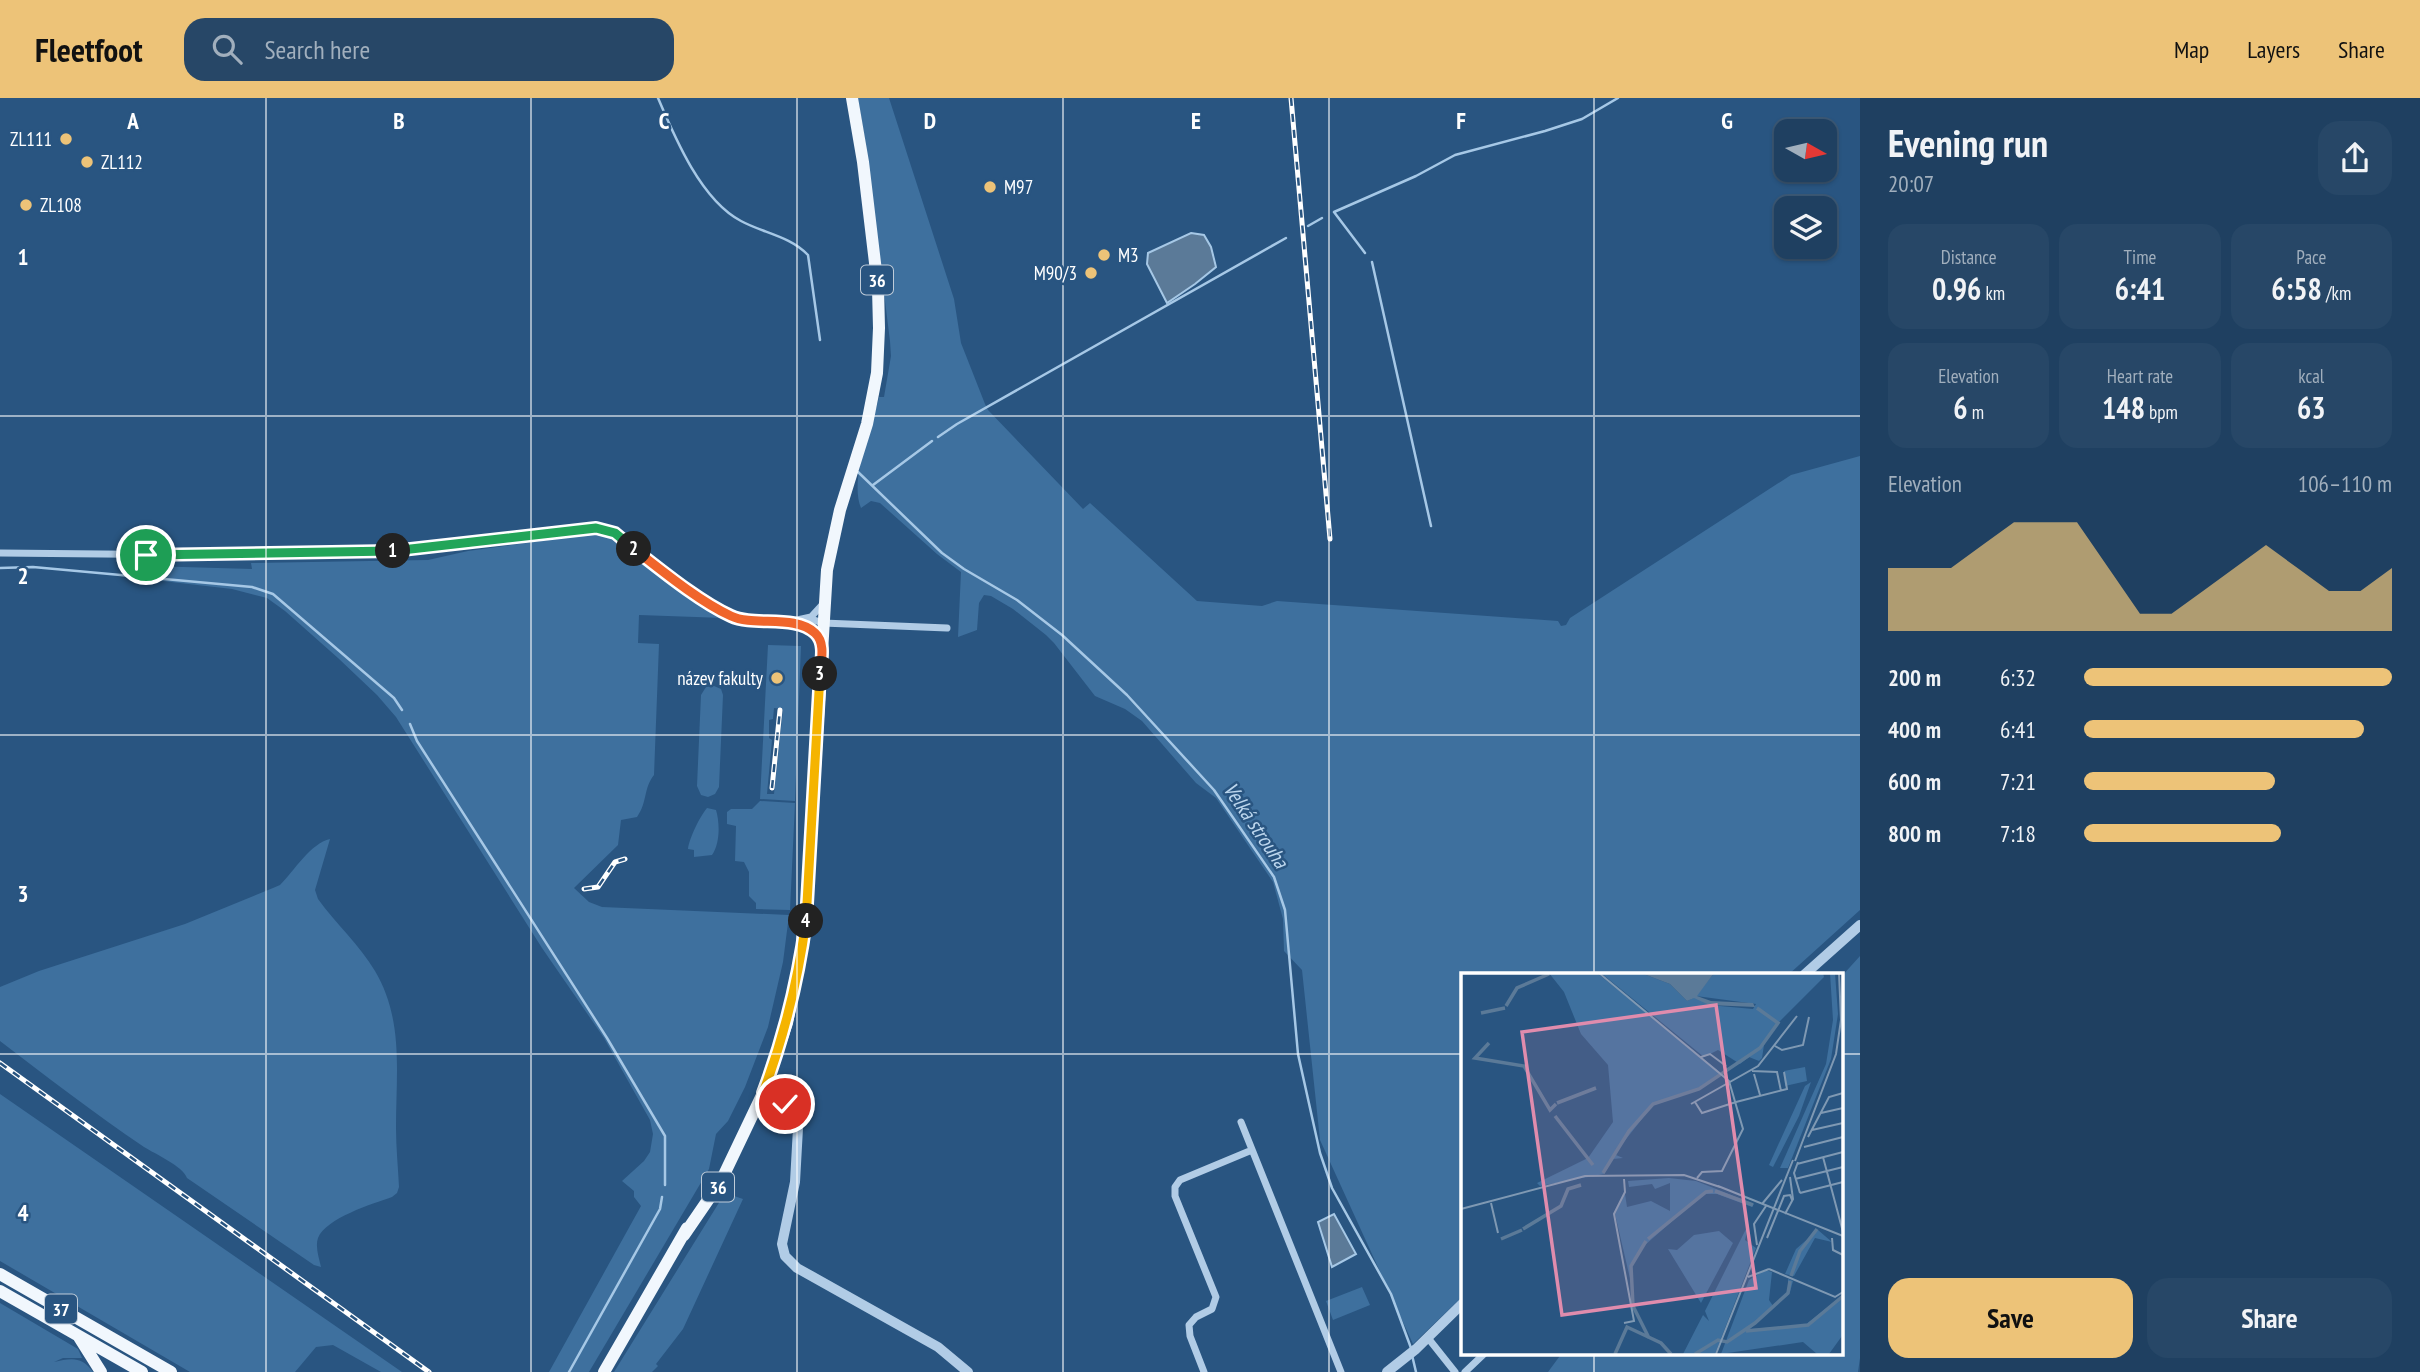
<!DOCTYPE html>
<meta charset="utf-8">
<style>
body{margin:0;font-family:"PT Sans Narrow",sans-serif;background:#274767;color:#f1f3f6;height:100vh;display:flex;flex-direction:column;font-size:26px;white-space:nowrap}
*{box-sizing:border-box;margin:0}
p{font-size:23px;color:#a1afbd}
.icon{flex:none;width:38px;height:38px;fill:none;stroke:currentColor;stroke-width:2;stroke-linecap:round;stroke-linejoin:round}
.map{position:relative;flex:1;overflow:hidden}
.drawer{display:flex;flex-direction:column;background:#1f4061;width:560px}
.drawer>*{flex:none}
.needle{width:46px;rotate:98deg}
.controls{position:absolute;left:1774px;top:21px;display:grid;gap:14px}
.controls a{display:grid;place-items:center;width:63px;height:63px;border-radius:14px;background:#1f4061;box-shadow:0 2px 5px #0004,0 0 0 2px #3c5976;font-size:35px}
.pin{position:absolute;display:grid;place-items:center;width:60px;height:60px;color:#fff;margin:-30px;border:4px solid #fff;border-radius:50%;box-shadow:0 2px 7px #0007}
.km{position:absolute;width:35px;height:35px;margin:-18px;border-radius:50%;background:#222;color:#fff;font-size:19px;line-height:35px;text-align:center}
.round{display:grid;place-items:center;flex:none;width:74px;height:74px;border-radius:21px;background:#274767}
.summary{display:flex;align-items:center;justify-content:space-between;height:119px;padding:0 28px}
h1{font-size:38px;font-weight:700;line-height:52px}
.metrics{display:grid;grid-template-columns:repeat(3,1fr);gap:10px;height:119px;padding:7px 28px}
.metrics div{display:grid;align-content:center;border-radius:18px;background:#274767;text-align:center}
.metrics b{font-size:30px;font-weight:700}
.metrics small{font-size:19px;font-weight:400}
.metrics p{font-size:19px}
.chart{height:196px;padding:14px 28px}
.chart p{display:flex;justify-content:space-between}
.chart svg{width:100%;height:126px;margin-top:7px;fill:#edc378;opacity:.7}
.action{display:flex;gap:14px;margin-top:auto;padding:14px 28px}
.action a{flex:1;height:80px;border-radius:21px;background:#edc378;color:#111;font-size:28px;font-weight:700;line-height:80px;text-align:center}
.action a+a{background:#274767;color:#f1f3f6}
ul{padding:0 28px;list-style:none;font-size:23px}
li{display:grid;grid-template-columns:112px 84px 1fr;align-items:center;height:52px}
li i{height:18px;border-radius:9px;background:#edc378}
header{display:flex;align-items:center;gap:42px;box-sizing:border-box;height:98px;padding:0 35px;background:#edc378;color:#111}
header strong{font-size:33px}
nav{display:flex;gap:38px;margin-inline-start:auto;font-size:24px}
.search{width:490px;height:63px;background:#274767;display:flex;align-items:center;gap:18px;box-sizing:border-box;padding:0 24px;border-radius:21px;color:#a1afbd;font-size:26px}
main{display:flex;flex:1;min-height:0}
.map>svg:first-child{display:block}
.green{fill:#3e709e;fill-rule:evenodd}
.water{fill:#5b7a98;stroke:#a6c8e6;stroke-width:2}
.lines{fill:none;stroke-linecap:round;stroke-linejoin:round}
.stream{stroke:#a6c8e6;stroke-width:2.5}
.minor{stroke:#b1cce6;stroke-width:7}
.tertiary{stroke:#b1cce6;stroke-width:10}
.primary{stroke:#f1f7fd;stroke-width:12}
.rail-casing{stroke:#fff;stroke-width:5}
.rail{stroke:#295581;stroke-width:2.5;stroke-dasharray:8;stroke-linecap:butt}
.split-1-casing{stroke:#fff;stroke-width:14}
.split-2-casing{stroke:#fff;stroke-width:14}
.split-3-casing{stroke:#fff;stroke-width:14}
.split-4-casing{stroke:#fff;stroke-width:14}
.split-5-casing{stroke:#fff;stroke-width:14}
.split-1{stroke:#22a559;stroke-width:9}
.split-2{stroke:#22a559;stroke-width:9}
.split-3{stroke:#f0652b;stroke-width:9}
.split-4{stroke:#f5b400;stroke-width:9}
.split-5{stroke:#f5b400;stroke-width:9}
.grid{fill:none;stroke:#fff;stroke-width:2;stroke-opacity:0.55}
.poi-dot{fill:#edc378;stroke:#295581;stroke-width:2.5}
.labels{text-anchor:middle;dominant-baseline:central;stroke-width:5;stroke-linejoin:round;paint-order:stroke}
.shield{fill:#295581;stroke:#bfccd9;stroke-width:2}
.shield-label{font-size:18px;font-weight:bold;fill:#fff}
.poi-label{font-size:19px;fill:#fff;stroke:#295581;text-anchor:start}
.water-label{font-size:21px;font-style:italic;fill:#bcd6ed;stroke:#295581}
.inset-river{fill:none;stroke:#5b7a98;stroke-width:3.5}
.inset-road{fill:none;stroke:#7f99b3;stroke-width:2}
.view{fill:#e08cad;fill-opacity:0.15;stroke:#e08cad;stroke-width:3.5}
.inset-edge{fill:none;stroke:#fff;stroke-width:3.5}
.grid-label{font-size:23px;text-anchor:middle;font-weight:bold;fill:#fff;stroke:#295581;stroke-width:5;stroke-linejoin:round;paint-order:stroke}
</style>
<header>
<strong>Fleetfoot</strong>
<div class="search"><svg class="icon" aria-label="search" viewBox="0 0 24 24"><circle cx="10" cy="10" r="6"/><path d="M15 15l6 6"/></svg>Search here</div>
<nav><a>Map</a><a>Layers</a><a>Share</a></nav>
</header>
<main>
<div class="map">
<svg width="1860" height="1274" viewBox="0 0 1860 1274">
<rect width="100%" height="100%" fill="#295581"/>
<path class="green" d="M858 0H889L954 201 961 245 985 306 988 312 1083 411 1090 405 1197 503 1262 508 1277 503 1558 523 1561 528 1566 527 1570 520 1791 377 1860 358V812L1788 877H1463V1198L1413 1246 1320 1042 1302 872 1284 853 1283 821 1273 784 1216 700 1196 685 1142 623 1125 611 1095 598 1054 545 1046 537 1013 511 991 498 984 497 979 505 977 532 958 539 961 474 937 456 880 405 871 403 861 410C849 381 872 330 879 299H884L891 258 890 243 865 42Z
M605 434 724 520 639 517 638 545 659 546 654 677C643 691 648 703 637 719L621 722 618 747 574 790 589 804 602 809 789 817 783 864 768 929 745 989 728 1023 716 1036 709 1071 589 1274H549L641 1108 634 1099V1093L622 1083 644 1063 650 1054 653 1036 650 1022 604 940 542 850 396 619 377 597 338 560 285 513 267 500 232 491 119 478 148 468 252 471 251 465 428 462 468 453Z
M768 547 801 548 795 703 760 701ZM774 610 783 611 774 696H767L772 642 769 640V622L773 621Z
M714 588 721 591 723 597 719 689 715 696 708 699 701 697 697 688 701 597 706 589Z
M760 703 795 705 790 812 756 811V805L749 798V774L744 764 735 763 736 728 727 726V714L731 711H752Z
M707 710 716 712C720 725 720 746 712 757L694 759V752L688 751C689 741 700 718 707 710Z
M330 741 315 792 318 801C336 826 359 846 375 873 404 922 396 975 396 1030 396 1049 398 1069 399 1089L397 1095 392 1099C372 1106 326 1120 318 1140 315 1149 319 1160 321 1169L314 1167 187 1080C183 1068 155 1056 144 1049 94 1015 47 979 0 943V889L39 873 185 826 273 790 280 787C294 773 311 745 330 741Z
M1860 858V1260L1858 1274H1548L1562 1255H1841V879Z
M0 996 402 1274H381L333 1247 316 1249 295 1274H190L0 1163Z
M725 1095 743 1101 683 1231 656 1266 658 1268 652 1274H614Z
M1362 1189 1370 1207 1333 1222 1326 1203Z
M0 1205 78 1251 82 1260H63L54 1264C71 1260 82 1258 93 1274H0Z"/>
<path class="water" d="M1191 135 1204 137 1211 149 1216 169 1195 186 1167 205 1147 166 1148 155Z
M1334 1116 1356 1156 1332 1169 1318 1124Z"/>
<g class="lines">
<path class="stream" d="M658 0C675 40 701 102 741 123 763 135 790 138 808 157L820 242
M1308 128 1322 120
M1365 155 1334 114 1416 78 1455 57 1545 33 1582 21 1618 0
M1372 164 1431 428
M938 339 957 326 1286 140
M858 374 942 455 964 471 1017 502 1062 537 1127 597 1214 692 1274 779 1285 812 1298 956 1320 1055 1332 1090 1391 1196 1411 1250
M873 387 932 343
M0 470 33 469 252 489 273 496 394 600 402 612
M410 626 417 643 607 940 665 1038V1087
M1412 1257 1416 1274
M569 1274 660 1111 662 1099"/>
<path class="minor" d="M0 455 205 457 378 454 601 431C616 434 625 444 637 454 665 475 699 503 731 518 757 530 805 512 820 544
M808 520 823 525 947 530
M788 524 811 519 822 507
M1241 1024 1341 1274
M1428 1240 1455 1274
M1204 1274 1190 1238 1189 1227 1196 1219 1212 1211 1216 1199 1175 1098V1089L1180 1082 1252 1052
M1465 1274 1485 1255"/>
<path class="tertiary" d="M1804 877 1860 827
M763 995 788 1009 795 1018 798 1030 795 1084 782 1146 785 1158 797 1170 938 1249 968 1274
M1387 1274 1416 1251 1463 1205"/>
<path class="primary" d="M684 1137 721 1083 763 995 787 925 805 835 827 472 840 412 867 326 877 275 879 230 878 190 863 64 852 0
M0 1176 171 1274
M0 1193 142 1274
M79 1239 101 1274
M604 1274 687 1130"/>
<defs>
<path id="rail" d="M1291 0 1330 441
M772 690 780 612
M584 791 598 789 615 764 625 761
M0 965 429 1274"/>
</defs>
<use href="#rail" class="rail-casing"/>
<use href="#rail" class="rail"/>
</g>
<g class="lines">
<defs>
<path id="split-1" d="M146 457 393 453"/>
<path id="split-2" d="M393 453 596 430 615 435 634 451"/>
<path id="split-3" d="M634 451C661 472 700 504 731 518 754 529 795 516 815 535 826 545 821 563 820 576"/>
<path id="split-4" d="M806 823 820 576"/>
<path id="split-5" d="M785 1006 763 995C784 939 798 883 806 823"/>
</defs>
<use href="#split-1" class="split-1-casing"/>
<use href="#split-2" class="split-2-casing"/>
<use href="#split-3" class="split-3-casing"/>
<use href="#split-4" class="split-4-casing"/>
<use href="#split-5" class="split-5-casing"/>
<use href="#split-1" class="split-1"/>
<use href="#split-2" class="split-2"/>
<use href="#split-3" class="split-3"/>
<use href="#split-4" class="split-4"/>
<use href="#split-5" class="split-5"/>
</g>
<path class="grid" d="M266 0V1274M531 0V1274M797 0V1274M1063 0V1274M1329 0V1274M1594 0V877M0 318H1860M0 637H1860M0 956H1463M1841 956H1860M1594 1255V1274"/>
<g class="poi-dot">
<circle cx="66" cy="41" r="7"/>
<circle cx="87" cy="64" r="7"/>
<circle cx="990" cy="89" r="7"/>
<circle cx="26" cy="107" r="7"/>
<circle cx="1104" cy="157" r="7"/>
<circle cx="1091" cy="175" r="7"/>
<circle cx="777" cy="580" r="7"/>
</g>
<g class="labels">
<g class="shield">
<rect x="861" y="167.5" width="32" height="29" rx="5"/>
<rect x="702" y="1074.5" width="32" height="29" rx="5"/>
<rect x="45" y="1196.5" width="32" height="29" rx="5"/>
</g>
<g class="shield-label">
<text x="877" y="182">36</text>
<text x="718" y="1089">36</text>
<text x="61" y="1211">37</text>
</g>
<g class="poi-label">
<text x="52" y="41" text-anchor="end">ZL111</text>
<text x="101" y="64">ZL112</text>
<text x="1004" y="89">M97</text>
<text x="40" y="107">ZL108</text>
<text x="1118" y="157">M3</text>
<text x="1077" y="175" text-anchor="end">M90/3</text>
<text x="763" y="580" text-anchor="end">název fakulty</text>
</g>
<g class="water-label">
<text transform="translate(1256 727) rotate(56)">Velká strouha</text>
</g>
</g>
<g transform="translate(1461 875)">
<rect width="382" height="382" fill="#295581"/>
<path d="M88 0H136L260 100 231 119 192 132 158 175 155 182 162 185 152 186 143 201 79 213 76 210 127 185 152 149 147 92 120 61 103 19ZM140 0H180L209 11 226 28 234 24 248 32 292 36 295 31 235 23 253 0H362L363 4 316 51 303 72 301 85 298 88 288 84 279 91 257 77 243 84ZM369 0H374L377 41 370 86 327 195H319L365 91 372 47ZM344 94 346 108 324 113 323 98ZM350 109 338 143 312 194 308 192 344 113ZM208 205 235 208 293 231 291 234 256 221H242L184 272 171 291V314L154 241 164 221 166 234 190 228 209 238V210L194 216 191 211 168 214 167 208ZM288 250 284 267 295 275 254 381H222L242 342 248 348 244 338ZM357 257 371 269 354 265 333 303 324 301 335 276ZM258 258 272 270 240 330 207 276 216 277 233 262ZM304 297 311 299 308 327 312 333 327 320V306L332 308 329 319 289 356 344 352 381 323V363L368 381H356L342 369 260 381 288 307Z" fill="#3e709e"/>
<path d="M180 0H253L236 23 250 28 292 30 294 34 248 32 233 25 226 28 209 11Z" fill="#5b7a98"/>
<path class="inset-river" d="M45 33 56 15 88 1M20 40 44 35M28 70 14 85 63 93 89 137 95 131M96 130 135 115M94 143 132 192M142 200 168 158 192 131 238 116 299 75 317 50 296 35M254 218 292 232M62 256 100 233 107 216 120 212M40 266 61 257M187 266 245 219 252 218M185 268 170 293 172 333 188 365M330 303 339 278 356 256M285 358 347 352 382 323M154 381 166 354 200 370 210 381M234 381 257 367 266 369 294 350 327 320 329 308"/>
<path class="inset-road" d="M138 0 268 108 282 156 261 198 241 199 236 205M314 73 321 77 342 72 348 44M240 84 249 81 265 93M291 98 316 99 320 118M293 101 299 122M234 129 241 140 275 129M275 129 326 116 323 99M230 131 297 93 336 43M360 140 382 135M351 157 382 150M347 164 368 124 382 120M343 174 382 164M362 184 382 259M334 188 375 81 380 47 378 0M337 189 333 200 339 220M336 191 382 179M334 206 382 194M257 213 382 263M339 220 382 209M30 230 37 260M301 231 321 207M0 236 124 203 223 202 259 214M324 241 332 226 329 204M306 265 323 223 329 222 331 227M371 265 372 277 382 282M296 272 293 251 305 233M308 296 374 324 382 319M287 304 308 296M163 350 173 348 153 241 164 219 163 206M255 381 332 187"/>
<path class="view" d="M255 32 295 315 101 342 61 59Z"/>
<rect width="382" height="382" class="inset-edge"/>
</g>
<g class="grid-label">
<text x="133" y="31">A</text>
<text x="399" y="31">B</text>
<text x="664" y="31">C</text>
<text x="930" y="31">D</text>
<text x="1196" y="31">E</text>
<text x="1461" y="31">F</text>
<text x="1727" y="31">G</text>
<text x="23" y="167">1</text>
<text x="23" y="486">2</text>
<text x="23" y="804">3</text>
<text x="23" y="1123">4</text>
</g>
</svg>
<div class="controls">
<a><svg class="needle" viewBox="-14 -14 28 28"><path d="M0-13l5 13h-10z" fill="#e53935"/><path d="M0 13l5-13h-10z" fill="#a1afbd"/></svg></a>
<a><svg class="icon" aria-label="layers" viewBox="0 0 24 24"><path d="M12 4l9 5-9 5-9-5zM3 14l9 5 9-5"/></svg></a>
</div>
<div class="pin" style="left:146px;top:457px;background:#1e9e55"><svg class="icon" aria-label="arrive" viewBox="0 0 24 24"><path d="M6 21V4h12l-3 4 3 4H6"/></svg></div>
<div class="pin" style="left:785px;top:1006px;background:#d93025"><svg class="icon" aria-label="check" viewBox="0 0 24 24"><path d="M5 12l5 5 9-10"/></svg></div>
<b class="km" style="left:393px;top:453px">1</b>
<b class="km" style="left:634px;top:451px">2</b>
<b class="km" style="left:820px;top:576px">3</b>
<b class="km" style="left:806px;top:823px">4</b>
</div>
<section class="drawer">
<div class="summary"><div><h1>Evening run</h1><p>20:07</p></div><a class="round"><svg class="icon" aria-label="share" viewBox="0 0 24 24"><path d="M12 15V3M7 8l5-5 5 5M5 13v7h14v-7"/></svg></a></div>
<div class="metrics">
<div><p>Distance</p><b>0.96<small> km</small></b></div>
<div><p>Time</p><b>6:41</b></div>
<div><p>Pace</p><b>6:58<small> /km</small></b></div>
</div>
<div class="metrics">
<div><p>Elevation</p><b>6<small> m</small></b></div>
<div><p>Heart rate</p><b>148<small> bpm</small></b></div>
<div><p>kcal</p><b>63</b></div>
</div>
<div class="chart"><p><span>Elevation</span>106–110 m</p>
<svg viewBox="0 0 160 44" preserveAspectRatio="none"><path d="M0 44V22L10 22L20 22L30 14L40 6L50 6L60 6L70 22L80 38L90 38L100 30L110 22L120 14L130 22L140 30L150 30L160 22V44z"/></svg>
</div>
<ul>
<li><b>200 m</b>6:32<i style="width:100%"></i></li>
<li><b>400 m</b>6:41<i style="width:91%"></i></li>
<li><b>600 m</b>7:21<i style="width:62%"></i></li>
<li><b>800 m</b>7:18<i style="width:64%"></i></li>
</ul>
<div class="action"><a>Save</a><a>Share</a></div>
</section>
</main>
